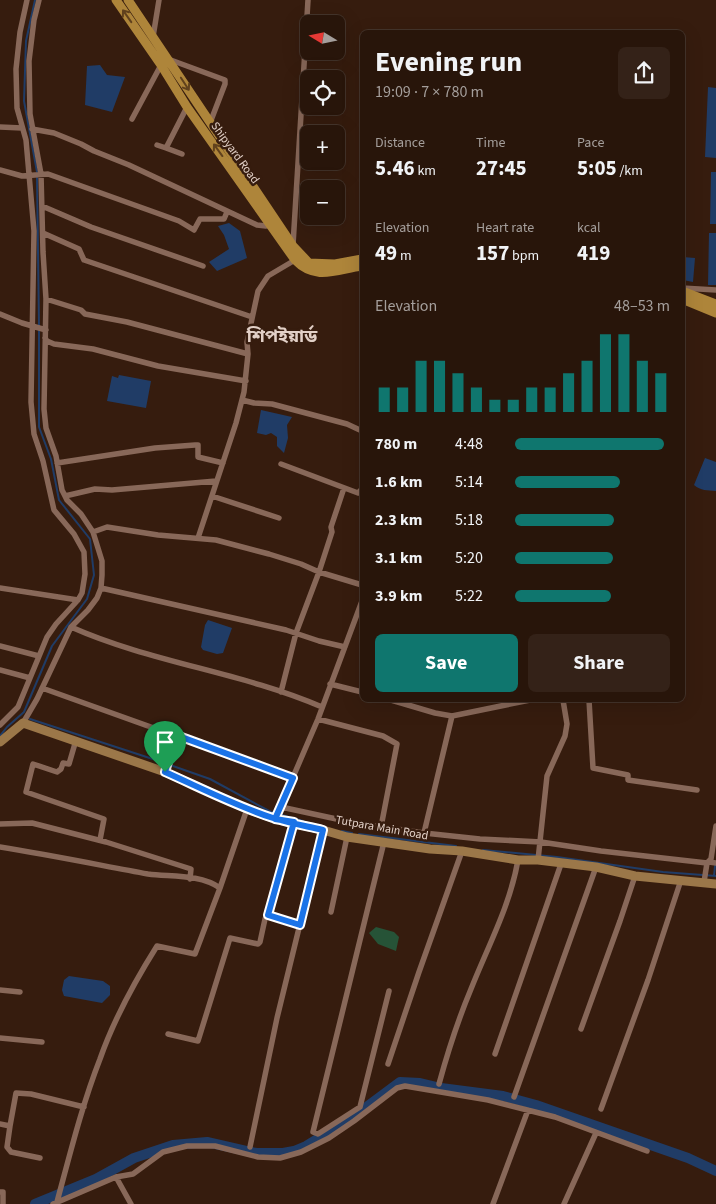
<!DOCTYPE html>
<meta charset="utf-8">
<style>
body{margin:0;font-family:"Source Sans 3","Noto Sans Bengali",sans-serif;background:#342218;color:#f1f3f6;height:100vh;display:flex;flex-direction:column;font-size:19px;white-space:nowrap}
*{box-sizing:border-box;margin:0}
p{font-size:16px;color:#a59f9c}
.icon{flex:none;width:28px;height:28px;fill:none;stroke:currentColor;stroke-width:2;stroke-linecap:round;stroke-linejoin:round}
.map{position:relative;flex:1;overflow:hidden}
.panel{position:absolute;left:360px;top:30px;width:325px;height:672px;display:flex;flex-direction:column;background:#28150a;border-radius:8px;box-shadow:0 5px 20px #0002,0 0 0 1px #44342b}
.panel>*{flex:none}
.needle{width:32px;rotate:280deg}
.fabs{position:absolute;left:300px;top:15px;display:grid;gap:10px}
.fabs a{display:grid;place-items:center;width:45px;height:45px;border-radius:8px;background:#28150a;box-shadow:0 5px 20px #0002,0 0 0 1px #44342b;font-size:25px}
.pin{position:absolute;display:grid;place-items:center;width:42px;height:42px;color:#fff;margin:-51px -21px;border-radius:50% 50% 50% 0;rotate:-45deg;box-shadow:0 0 5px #0007}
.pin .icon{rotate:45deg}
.round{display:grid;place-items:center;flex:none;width:52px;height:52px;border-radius:8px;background:#342218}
.summary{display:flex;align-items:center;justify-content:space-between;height:85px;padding:0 15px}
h1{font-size:28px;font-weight:700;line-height:38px}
.stats{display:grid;grid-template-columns:repeat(3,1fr);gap:8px;height:85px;padding:5px 15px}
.stats div{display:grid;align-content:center}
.stats b{font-size:21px;font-weight:700}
.stats small{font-size:14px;font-weight:400}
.stats p{font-size:14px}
.chart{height:140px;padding:10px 15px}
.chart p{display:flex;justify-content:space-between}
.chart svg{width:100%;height:90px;margin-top:5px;stroke:#0f766e;stroke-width:6}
.action{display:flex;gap:10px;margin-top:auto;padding:10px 15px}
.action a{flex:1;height:58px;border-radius:8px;background:#0f766e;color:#fff;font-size:20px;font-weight:700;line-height:58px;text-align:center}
.action a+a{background:#342218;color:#f1f3f6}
ul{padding:0 15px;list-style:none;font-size:16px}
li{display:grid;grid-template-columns:80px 60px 1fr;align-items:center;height:38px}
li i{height:12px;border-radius:6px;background:#0f766e}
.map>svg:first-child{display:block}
.green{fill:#265337}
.water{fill:#203c66}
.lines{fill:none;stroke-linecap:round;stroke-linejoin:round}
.stream{stroke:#203c66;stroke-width:2}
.river{stroke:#203c66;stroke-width:10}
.street{stroke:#886859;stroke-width:5.5}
.secondary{stroke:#9b7749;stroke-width:9}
.primary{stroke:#ae853a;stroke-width:9}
.oneway{stroke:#60411d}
.route-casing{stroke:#fff;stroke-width:10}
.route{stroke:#1a73e8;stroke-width:6}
.labels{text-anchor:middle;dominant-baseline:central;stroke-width:5;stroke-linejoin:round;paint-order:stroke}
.street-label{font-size:12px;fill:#e2d0c7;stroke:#361c0e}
.district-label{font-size:18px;font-weight:bold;fill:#e2d0c7;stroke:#361c0e}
</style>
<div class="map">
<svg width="716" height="1204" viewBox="0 0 716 1204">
<rect width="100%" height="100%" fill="#361c0e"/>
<path class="green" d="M376 927 394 932 399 937 396 951 378 944 369 933Z"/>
<path class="water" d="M100 65 107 75 125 77 112 112 85 105 87 66Z
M708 87 716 88V158L705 157Z
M711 172H716V224H710Z
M229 223 240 231 247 258 217 271 209 262 229 249 224 235 218 226Z
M709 233H716V285H708Z
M683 257 695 258 693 282 683 280Z
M119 375 151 381 146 408 107 401 112 376 118 378Z
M261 410 292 417 287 425 288 438 284 453 277 446V437L271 433 266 435 257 433Z
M705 458 716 462V491C707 490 701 491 694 485Z
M208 620 232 628 223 653 217 654 203 650 201 647 205 625Z
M69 976 103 981 110 986V995L102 1003 64 996 62 990 64 980Z"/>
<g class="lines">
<path class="stream" d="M35 0 26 41 24 101 37 172
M37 178 39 325
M30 719 165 763
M0 736 7 727 24 712 52 646 87 599 94 575 90 539 59 500 51 459 39 427V330
M170 765 210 779 271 812 303 821
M342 831 352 833
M359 834 456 846
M483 850 557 857 663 872 716 876
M714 876 715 866"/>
<path class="river" d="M35 1204 96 1179 134 1158 173 1145 207 1142 256 1153H283L294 1151 306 1146 353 1117 400 1082 420 1083 441 1088 503 1096 536 1105 688 1158 716 1171"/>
<path class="street" d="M153 37 159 0
M168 59 225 80V84L210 123
M132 119 161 65
M0 127 22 128
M32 129 54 133 81 144 94 151 129 165 257 225 266 226 270 222
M157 145 166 148 187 107
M166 148 182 154
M0 170 22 176 48 174 179 221 194 230 200 219H224L227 212
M42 206 91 227 203 266
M43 233 79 249 84 260 252 317
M293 245 308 0
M682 288 716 290
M46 299 81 310 85 314 127 322 248 354
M0 314 22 323 46 330
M45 338 47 341 54 344 93 349 158 366 246 381
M242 400 254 403 272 404 347 424 362 431
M57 463 155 448 195 445H198V457L223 463
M281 464 358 493 362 489
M65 496 95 489 112 490 216 481
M212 496 279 518
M93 532 107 527 158 535 216 540 269 554 301 564 319 572 362 585
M198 538 236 423 244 392 248 354 247 342 258 291 268 276 295 260
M0 588 78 600
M101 588 286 630 319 641 345 647
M71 627C152 663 241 672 322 707
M0 646 39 656
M0 670 30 678
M330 684 362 692
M42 688 293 778
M281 692 296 633 319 572 332 532 331 527 344 488
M391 700 435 713 452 716 530 700
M589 700 593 768 628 775V780L697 790
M318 719 383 736 397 744 381 827
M23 723 37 699 71 627 88 610 97 598 101 588 102 575V561L93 532 81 514 67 500 62 490 56 456 46 428 44 409 46 299 43 252 41 174 30 114 29 61 34 20 39 0
M0 725 18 707 47 637 56 624 78 600 82 593 85 574 84 552 74 534 54 510 43 461 34 434 31 402 34 231 26 140 17 108 16 69 20 32 27 0
M76 740 69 764 63 763 61 769 57 772 33 764 26 792 104 819 100 840
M165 772 176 735
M281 807 355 823 424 833 480 839 541 842 601 851 707 863 704 882
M275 819 318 719 362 601
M0 824 32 823 106 842 191 869 190 879
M424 833 452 716
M384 842 313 1132 318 1134 360 1107 389 991
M0 847C50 855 99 865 148 874 171 877 200 874 220 888L247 809
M538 860 547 776 565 736 567 724 563 700
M709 862 716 863
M707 863 711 859 716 826
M331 912 347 837
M268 915 294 822
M0 990 20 992
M581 1029 620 921 635 876
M168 1034 198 1041 230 938 258 944 260 942 265 919 268 915 300 925
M0 1038 42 1042
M495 1054 561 864
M388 1064 419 972 462 851
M439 1084C448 1051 458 1020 471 989 488 946 510 906 518 860
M514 1097 596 867
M601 1109 648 980 681 880
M0 1124 10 1126 7 1147 11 1152 40 1158
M10 1126 16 1093 31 1094 84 1107
M250 1147 277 1018 323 830
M116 1177 131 1204
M0 1192H3V1204
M57 1202C70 1154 82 1105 100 1059 114 1019 135 981 157 946L195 954 220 888
M53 1204 116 1177 133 1174 163 1152 187 1146H215L258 1157 280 1158 301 1152 329 1138 354 1121 397 1088 405 1086 488 1100 555 1117 647 1151
M493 1204 528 1110
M564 1204 596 1133"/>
<path class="secondary" d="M0 742 23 723 165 772 247 809 275 819 323 830 347 837 430 849 462 851 518 860H538L596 867 635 876 716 884"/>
<path class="primary" d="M116 0 161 65 187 107 295 260C316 282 338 269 362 266
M128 0 293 246 309 263 335 264 362 259
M682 291 716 304
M682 299 716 313"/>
</g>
<defs><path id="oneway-shaft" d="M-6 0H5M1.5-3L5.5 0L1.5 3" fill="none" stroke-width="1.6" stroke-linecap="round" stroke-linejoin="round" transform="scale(1.25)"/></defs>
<g class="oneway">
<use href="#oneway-shaft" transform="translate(127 16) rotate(-125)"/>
<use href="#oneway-shaft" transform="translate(185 84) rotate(57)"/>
<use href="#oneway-shaft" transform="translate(218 150) rotate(-126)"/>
</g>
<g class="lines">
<defs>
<path id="route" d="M165 772C201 788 236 806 273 818 289 823 306 826 323 830L300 925 268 915 294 822 275 819 293 778 176 735 165 772"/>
</defs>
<use href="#route" class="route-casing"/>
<use href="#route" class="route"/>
</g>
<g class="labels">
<g class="street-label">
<text transform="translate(235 153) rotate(54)">Shipyard Road</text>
<text transform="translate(382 828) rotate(10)">Tutpara Main Road</text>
</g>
<g class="district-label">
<text x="282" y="336">শিপইয়ার্ড</text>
</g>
</g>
</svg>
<div class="fabs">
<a><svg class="needle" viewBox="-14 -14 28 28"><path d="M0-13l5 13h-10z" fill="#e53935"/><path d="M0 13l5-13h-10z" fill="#a59f9c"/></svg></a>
<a><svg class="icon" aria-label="locate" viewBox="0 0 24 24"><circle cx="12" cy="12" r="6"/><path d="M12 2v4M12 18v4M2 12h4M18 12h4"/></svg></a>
<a>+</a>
<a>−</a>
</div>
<div class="pin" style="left:165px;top:772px;background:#1e9e55"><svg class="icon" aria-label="arrive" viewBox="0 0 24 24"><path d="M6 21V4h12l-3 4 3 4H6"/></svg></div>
<section class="panel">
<div class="summary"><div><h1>Evening run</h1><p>19:09 · 7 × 780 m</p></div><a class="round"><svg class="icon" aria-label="share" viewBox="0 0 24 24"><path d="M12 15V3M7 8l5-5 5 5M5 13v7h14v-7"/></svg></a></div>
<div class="stats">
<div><p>Distance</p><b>5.46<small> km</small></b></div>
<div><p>Time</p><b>27:45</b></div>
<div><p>Pace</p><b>5:05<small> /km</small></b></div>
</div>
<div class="stats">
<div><p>Elevation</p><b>49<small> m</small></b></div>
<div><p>Heart rate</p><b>157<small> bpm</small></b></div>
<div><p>kcal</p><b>419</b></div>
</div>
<div class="chart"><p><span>Elevation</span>48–53 m</p>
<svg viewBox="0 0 160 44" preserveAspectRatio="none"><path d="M5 44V32M15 44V32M25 44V19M35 44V19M45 44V25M55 44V32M65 44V38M75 44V38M85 44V32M95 44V32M105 44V25M115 44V19M125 44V6M135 44V6M145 44V19M155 44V25"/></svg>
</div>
<ul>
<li><b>780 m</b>4:48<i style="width:96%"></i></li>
<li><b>1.6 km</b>5:14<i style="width:68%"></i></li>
<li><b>2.3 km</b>5:18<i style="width:64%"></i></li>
<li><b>3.1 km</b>5:20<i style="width:63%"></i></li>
<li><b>3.9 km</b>5:22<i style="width:62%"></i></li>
</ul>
<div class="action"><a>Save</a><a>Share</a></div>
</section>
</div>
